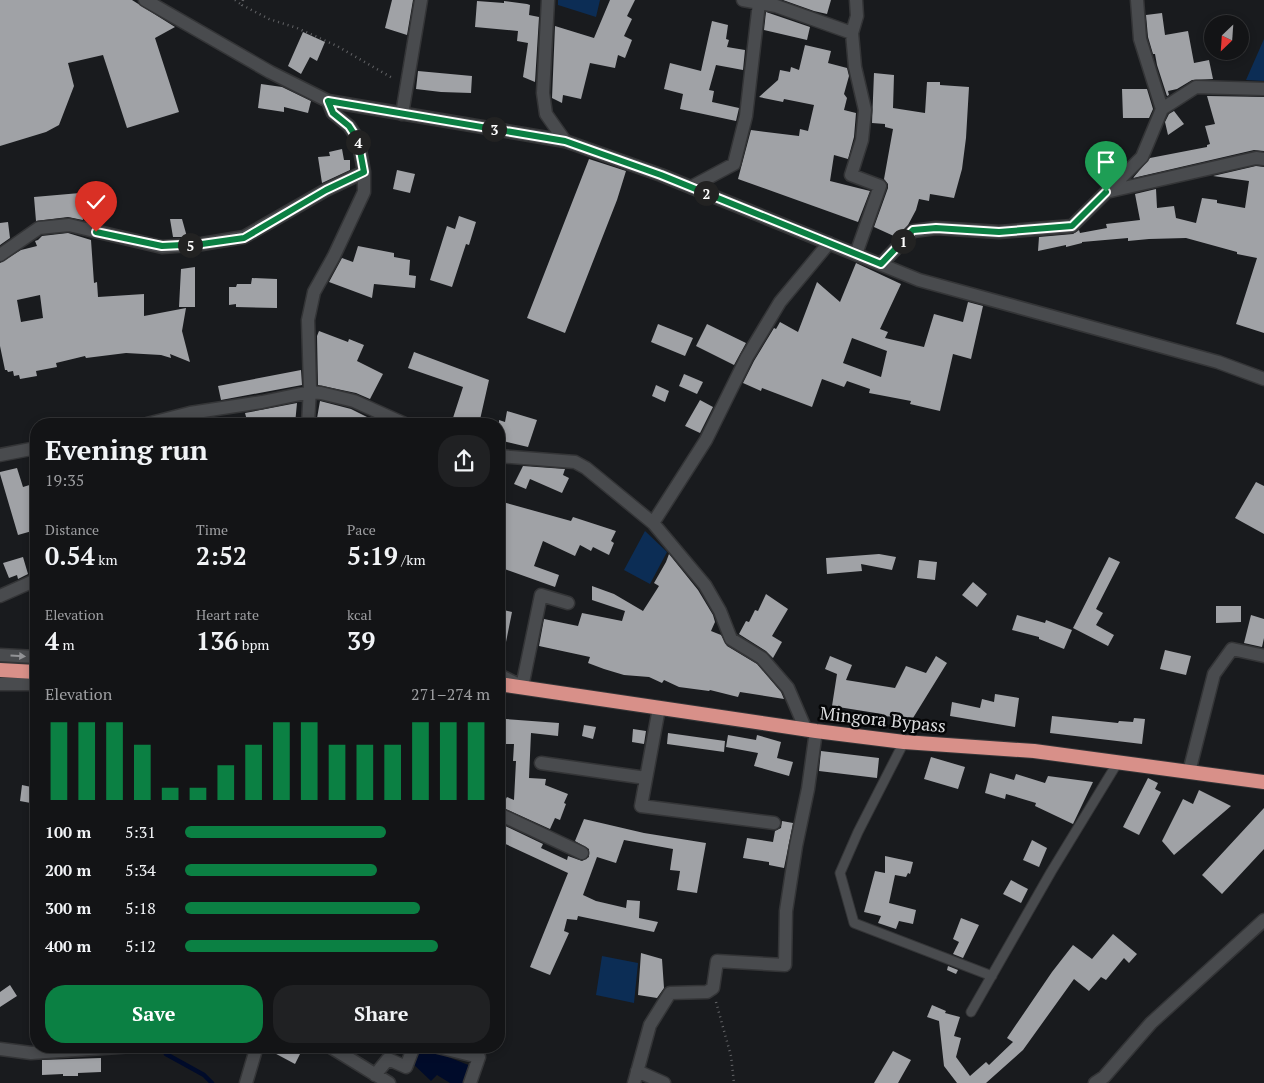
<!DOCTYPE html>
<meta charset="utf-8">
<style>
body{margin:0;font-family:"PT Serif",serif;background:#202123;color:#f1f3f6;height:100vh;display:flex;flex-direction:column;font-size:19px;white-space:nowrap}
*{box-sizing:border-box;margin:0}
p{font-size:16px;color:#9d9ea1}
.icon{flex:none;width:28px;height:28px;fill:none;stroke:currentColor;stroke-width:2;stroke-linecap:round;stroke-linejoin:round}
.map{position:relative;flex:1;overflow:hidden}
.sheet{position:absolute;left:30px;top:418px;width:475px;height:635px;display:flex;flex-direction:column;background:#131416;border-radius:20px;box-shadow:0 2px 8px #0003,0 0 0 1px #323335}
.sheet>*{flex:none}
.needle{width:32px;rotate:205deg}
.controls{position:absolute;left:1204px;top:15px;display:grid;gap:10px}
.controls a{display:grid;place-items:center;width:45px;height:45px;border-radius:50%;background:#131416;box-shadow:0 2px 8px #0003,0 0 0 1px #323335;font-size:25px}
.pin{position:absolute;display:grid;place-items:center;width:42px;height:42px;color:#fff;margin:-51px -21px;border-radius:50% 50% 50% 0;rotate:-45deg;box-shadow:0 0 5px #0007}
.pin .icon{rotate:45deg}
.km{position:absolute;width:25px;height:25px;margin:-12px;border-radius:50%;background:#222;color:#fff;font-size:14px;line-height:25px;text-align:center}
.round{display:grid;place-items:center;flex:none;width:52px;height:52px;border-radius:20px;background:#202123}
.overview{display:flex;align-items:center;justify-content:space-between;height:85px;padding:0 15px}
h1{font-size:28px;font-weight:700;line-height:38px}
.metrics{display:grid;grid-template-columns:repeat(3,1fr);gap:8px;height:85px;padding:5px 15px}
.metrics div{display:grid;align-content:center}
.metrics b{font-size:25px;font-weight:700}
.metrics small{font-size:14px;font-weight:400}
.metrics p{font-size:14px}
.chart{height:140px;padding:10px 15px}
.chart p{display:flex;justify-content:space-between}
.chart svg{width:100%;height:90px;margin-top:5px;stroke:#0b8043;stroke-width:6}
.action{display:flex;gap:10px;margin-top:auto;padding:10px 15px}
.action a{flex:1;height:58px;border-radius:20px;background:#0b8043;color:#fff;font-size:20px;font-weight:700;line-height:58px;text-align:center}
.action a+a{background:#202123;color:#f1f3f6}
ul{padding:0 15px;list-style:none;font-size:16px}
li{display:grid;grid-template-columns:80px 60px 1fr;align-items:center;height:38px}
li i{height:12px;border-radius:6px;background:#0b8043}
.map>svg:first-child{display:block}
.green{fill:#0c2d55}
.water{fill:#000b2a}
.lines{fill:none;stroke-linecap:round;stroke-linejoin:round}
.stream{stroke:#000b2a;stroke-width:4.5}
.building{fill:#a0a2a6;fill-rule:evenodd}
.service-casing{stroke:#343537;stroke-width:11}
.minor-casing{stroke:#343537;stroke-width:15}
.tertiary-casing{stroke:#343537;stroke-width:15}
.secondary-casing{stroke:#343537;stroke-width:15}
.trunk-casing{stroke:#343537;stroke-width:16}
.path{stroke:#636467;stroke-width:2.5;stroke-dasharray:1 4;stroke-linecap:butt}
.service{stroke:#494b4e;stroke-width:9}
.minor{stroke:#494b4e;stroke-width:12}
.tertiary{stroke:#494b4e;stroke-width:12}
.secondary{stroke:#494b4e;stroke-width:12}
.trunk{stroke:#d89089;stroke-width:14}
.oneway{fill:#929396}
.route-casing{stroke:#fff;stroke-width:10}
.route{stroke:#0b8043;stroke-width:6}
.labels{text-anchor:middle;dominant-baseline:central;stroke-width:5;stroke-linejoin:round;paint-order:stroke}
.street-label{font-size:18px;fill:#dadbdd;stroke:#050607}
</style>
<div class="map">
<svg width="1264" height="1083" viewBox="0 0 1264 1083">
<rect width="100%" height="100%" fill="#191b1e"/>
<path class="green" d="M558 0H600L596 17 558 5Z
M1264 39V81L1246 80Z
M645 531 667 552 650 584 624 570Z
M602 956 638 963 634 1003 596 995Z"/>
<path class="water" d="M420 1046 471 1066 464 1083H450L437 1075 431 1081 411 1062Z"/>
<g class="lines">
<path class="stream" d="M166 1054 204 1075 212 1083"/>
</g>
<path class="building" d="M0 0H132L175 27 155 38 179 112 127 128 103 55 68 63 74 86 59 125 46 132 0 146Z
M392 0H413L407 35 385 28Z
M610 0H635L627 16 632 19 624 36 632 40 625 58 618 55 615 68 590 63 581 99 563 95 562 103 552 98 555 26 594 38Z
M783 0H831L827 14 814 11Z
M477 1 504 3V1L527 4 530 5 529 15 539 17 535 82 523 77 528 43 517 41 518 31 475 27Z
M766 12 810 27 807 40 764 30Z
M1162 13 1165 35 1188 31 1194 63 1209 60 1213 79 1192 80 1177 89 1168 91 1169 95 1167 96 1157 65 1155 54H1153L1148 37 1146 15Z
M712 21 728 25 726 39 729 40 727 47 745 50 743 70 716 65 709 90 714 91 712 102 739 108 736 121 680 109 683 94 664 89 670 63 701 71Z
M303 32 325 42 317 61 310 57 301 74 288 66Z
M805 45 831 51 828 63 847 68 849 76 844 94 847 98 844 110 856 113 854 137 848 159 834 155 830 181 870 191 858 222 738 179 751 130 799 136 800 129 808 131 814 105 784 99 783 102 759 97 778 80 780 70 790 72 791 67 799 70Z
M418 71 472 76 471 93 441 92 416 89Z
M874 73 894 75 893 108 925 113 927 82H940V85L969 87 966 138 962 169 954 198 930 194 929 201 919 199 916 210 908 225 896 237 874 227 888 188V184L884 179 893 129 885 127V124L872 123Z
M261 84 282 87 311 101 308 113 284 107V112L258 108Z
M1122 89H1147L1153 109 1149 118H1123Z
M1207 96 1264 97V151L1254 150 1133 178 1150 158 1207 147V145L1210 144 1205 126 1215 124Z
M1174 111 1184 124 1168 135 1165 122 1169 114Z
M342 149 344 160H350V170L322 183 318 157 330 156 329 152Z
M589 159 626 171 617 200 565 333 527 318Z
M1256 166 1264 167V333L1236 324 1257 258 1237 254V252L1186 238 1149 239 1128 241V238L1082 242V243L1066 247V245L1038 251 1039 237 1073 234 1079 230 1080 233 1107 228 1106 224 1140 220 1135 194 1156 189 1157 208 1174 206 1176 218 1196 223 1202 198 1217 200V203L1245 208 1249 181 1213 176Z
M397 170 415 174 410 193 393 189Z
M80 193 83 220 68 217 36 221 34 197Z
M459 216 476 222 469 245 466 244 452 287 430 280 447 226 455 229Z
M170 219H182L187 237H173Z
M8 222 10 238 0 245V223Z
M68 233 91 240 94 283 97 282 98 297 144 294V316L186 308 182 331 190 362 170 354 171 358 161 355 126 353 86 358 85 356 56 363 57 367 36 371 37 376 20 379 19 375 14 376 13 371 8 372 7 370H5L0 346V263L21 250 37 246 35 241 38 240 42 236ZM40 295 43 318 21 322 17 300Z
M358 246 394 253V257L410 260 409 275 416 276 415 288 374 284 372 298 329 282 342 258 353 262Z
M856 263 901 284 880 329 888 332 885 338 924 347 934 314 963 322 968 302 983 306 971 359 953 354 940 411 910 404 911 401 869 393 870 389 847 381 844 387 822 379 812 407 762 388 761 391 743 383 754 361 774 328 776 329 780 322 798 332 817 282 840 302ZM852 338 887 351 881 377 843 363Z
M195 267V307H179L181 269Z
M252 278 277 279V308L236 307V304L229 305V287H236L237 284H251Z
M658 324 693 338 685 356 651 342Z
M707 324 746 343 734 365 696 346Z
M319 331 348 342 349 339 364 345 357 361 383 374 370 399 356 393 318 385 317 336Z
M414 352 489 380 479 424H451L463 387 408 368Z
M301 370 302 385 221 400 218 386Z
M684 374 703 382 697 394 679 386Z
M656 385 669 391 665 402 652 396Z
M700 400 713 407 700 433 685 426Z
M320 401 351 409 381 424H316Z
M297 403 295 424H248L245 413Z
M507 411 537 420 528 447 499 440V420L505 422Z
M523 466 565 469 563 475 569 478 562 493 530 479 526 489 514 484Z
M17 468 23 487 36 483V522L30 523 32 531 18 535 0 474V472Z
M1256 482 1264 486V534L1235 518Z
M499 501 571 521 573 517 616 531 611 541 614 543 609 555 593 547 591 551 580 545 575 556 543 541 534 566 559 575 555 587 499 567Z
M669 554 698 590 713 615 715 622 711 631 721 635 727 646 757 664 781 692 784 699 740 692 738 697 710 690 709 691 679 687 664 680 662 683 649 677 624 675 604 669 588 663 590 657 539 646 544 619 578 626 582 613 622 621 625 611 592 600V586L614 594 643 611 659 586 654 583 666 562Z
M879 554 896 557 892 570 861 564 862 571 827 574 826 558Z
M23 557 28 574 18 579 17 575 9 578 3 563Z
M1109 557 1120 562 1096 609 1103 613 1096 625 1114 635 1108 646 1073 628Z
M919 560 937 562 935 580 917 578Z
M973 582 987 594 977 607 962 595Z
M766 594 788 609 772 636 782 642 773 658 766 651 739 634 746 621 749 622 755 610 758 611Z
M1216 606H1241V622L1216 623Z
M499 609 512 612 504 652 499 651Z
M1017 615 1045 623 1046 620 1072 630 1064 649 1039 639V637L1012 630Z
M1251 615 1264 619V638L1262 647 1244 643Z
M1165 650 1191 656 1186 675 1160 669Z
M830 656 852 665 846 680 895 688 906 666 926 673 936 656 947 663 913 718 882 716V714L832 706 837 674 825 669Z
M995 694 1019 698 1015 727 950 716 952 702 980 708 982 699 994 702Z
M1052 716 1118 723 1119 721 1133 722 1134 718 1145 719 1142 744 1050 733Z
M506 719 559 723 558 736 531 733 529 778 546 779 545 785 568 794 564 803 566 804 560 820 555 818 550 829 499 806V802L503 804 507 797 514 800 516 761H513L514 744H505Z
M584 725 596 727 593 739 582 736Z
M633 729 646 731 644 744 632 742Z
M668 733 725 741 724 752 667 744Z
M728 735 756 740 757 735 781 742 777 758 793 762 789 776 754 766 758 753 726 747Z
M821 751 879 758 877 778 819 771Z
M931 757 965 767 958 789 924 779Z
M990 773 1014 780 1016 774 1045 783 1048 776 1093 782 1073 824 1035 806 1036 803 1006 794 1005 799 985 793Z
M1148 778 1158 783 1155 789 1161 792 1139 835 1123 827Z
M22 785 36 788V804L20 801Z
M1199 790 1231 806 1174 855 1162 841 1183 799 1193 804Z
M1264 808V849L1222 894 1202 875Z
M584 819 644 833 706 843 697 893 677 890 680 871 670 870 673 849 624 840 616 863 597 857 583 895 596 901 626 908 627 900 640 901 639 918 658 922 654 932 578 916 577 920 567 919 564 931 569 933 550 975 530 967 568 873 499 841V823L543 844 541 848 567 860 568 856 582 861 589 857V849L575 841Z
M782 821 793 823 784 868 769 865V862L743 858 747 838 773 842 775 831 781 828Z
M1032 840 1047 848 1039 867 1023 860Z
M885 856 913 862 910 874 908 873 906 877 895 875 889 903 916 910 913 924 899 921 896 929 878 923 881 916 864 912 875 871 885 873Z
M1011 880 1028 889 1021 903 1003 894Z
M961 918 979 925 963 958 953 954 959 942 953 939Z
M1113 934 1137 954 1129 963 1124 958 1106 980 1101 977 1089 991 1074 979 1023 1050 986 1083H957L944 1066 939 1021 927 1017 932 1005 946 1011 945 1013 960 1017 954 1036 961 1038 956 1057 970 1076 986 1062 989 1065 1013 1042 1007 1038 1052 972 1073 945 1092 959Z
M641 953 662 959 664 988 657 998 638 995Z
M948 966 958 970 956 974 947 970Z
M10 985 17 996 0 1007V992Z
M265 1046H289L301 1052 295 1064 265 1048Z
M893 1051 911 1060 898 1083H874Z
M101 1058V1072L78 1073V1076H63V1074L42 1075V1060Z"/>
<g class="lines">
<defs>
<path id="service" d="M904 742 858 832 840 873 854 923 992 976
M971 1012 1051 872 1118 762"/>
<path id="minor" d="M743 0 776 6 852 33
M856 0 857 16 852 33 855 67 865 110 862 140 851 175 880 186 856 254
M1137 0 1140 39 1162 109
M402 114 421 0
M691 187 734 164 746 116 759 3
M1106 192 1256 158 1264 159
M0 255 39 228 69 225 162 247 202 244 244 237 326 190 364 172
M881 264 913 231 936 228 999 232 1072 226 1142 157 1162 109 1196 87 1264 89
M147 424 190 413 262 402 310 392 321 393 354 401 405 424
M308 424 310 388 308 320 314 292 334 256 364 192V172L358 139 349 126 333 113 328 101
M0 455 36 448
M499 456 575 462 586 468 653 523 705 585 720 611 731 639 762 658 788 688 806 730
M653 523 706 440 747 357 780 302 829 243
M0 596 36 580
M0 655 36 657
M499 675 519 685
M0 684H36
M522 687 541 595 568 603
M659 708 641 806 774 823
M541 763 646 778
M1189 772 1214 674 1232 649 1264 656
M499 814 582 853
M329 1046 389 1083
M434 1046 479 1057 470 1083
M0 1049 31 1053 133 1046
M637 1071 664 1083
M375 1075 388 1059 406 1067 414 1046
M246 1083 257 1046
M634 1083 650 1025 670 993 707 992 713 988 717 961 785 965 786 911 796 846 808 789 816 731
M1095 1083 1104 1077 1151 1023 1264 920"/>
<path id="tertiary" d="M548 0 543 93 546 114 565 141"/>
<path id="secondary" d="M145 0 270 72 328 101 565 141 661 175 919 280 1218 362 1264 379"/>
<path id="trunk" d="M0 670 36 672
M499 684 816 731 904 742 1034 751 1264 782"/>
</defs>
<use href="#service" class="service-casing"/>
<use href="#minor" class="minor-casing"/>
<use href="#tertiary" class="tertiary-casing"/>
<use href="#secondary" class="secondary-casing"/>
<use href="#trunk" class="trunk-casing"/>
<path class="path" d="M235 0 242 5
M243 0 242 5 269 19 297 28 337 46 394 79
M716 1002 731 1056 734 1083"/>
<use href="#service" class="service"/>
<use href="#minor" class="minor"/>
<use href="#tertiary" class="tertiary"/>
<use href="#secondary" class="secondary"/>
<use href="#trunk" class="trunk"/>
</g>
<defs><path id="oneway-solid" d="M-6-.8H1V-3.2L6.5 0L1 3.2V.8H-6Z" transform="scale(1.25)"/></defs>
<use class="oneway" href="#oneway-solid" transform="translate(18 656) rotate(3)"/>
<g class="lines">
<defs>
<path id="route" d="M96 232 162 246 202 244 244 238 326 190 364 172 358 140 349 126 333 113 328 101 565 141 661 175 881 264 913 230 936 228 999 232 1072 226 1106 192"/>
</defs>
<use href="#route" class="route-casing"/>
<use href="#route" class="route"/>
</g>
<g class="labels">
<g class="street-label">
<text transform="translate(883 719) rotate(6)">Mingora Bypass</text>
</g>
</g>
</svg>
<div class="controls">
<a><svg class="needle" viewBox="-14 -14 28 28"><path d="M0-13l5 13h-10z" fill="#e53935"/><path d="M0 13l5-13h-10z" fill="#9d9ea1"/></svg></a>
</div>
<div class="pin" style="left:1106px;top:192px;background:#1e9e55"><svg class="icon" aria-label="arrive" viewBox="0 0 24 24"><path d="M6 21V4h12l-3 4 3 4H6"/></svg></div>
<div class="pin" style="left:96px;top:232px;background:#d93025"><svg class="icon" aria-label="check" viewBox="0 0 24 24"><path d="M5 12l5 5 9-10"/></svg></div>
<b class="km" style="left:903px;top:241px">1</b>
<b class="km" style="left:706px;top:193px">2</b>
<b class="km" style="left:494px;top:129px">3</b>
<b class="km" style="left:358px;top:142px">4</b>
<b class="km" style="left:190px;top:245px">5</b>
<section class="sheet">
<div class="overview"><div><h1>Evening run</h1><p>19:35</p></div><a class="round"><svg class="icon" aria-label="share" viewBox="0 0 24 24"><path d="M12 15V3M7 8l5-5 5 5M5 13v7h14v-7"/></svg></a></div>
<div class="metrics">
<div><p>Distance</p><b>0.54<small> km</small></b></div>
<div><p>Time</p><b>2:52</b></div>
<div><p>Pace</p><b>5:19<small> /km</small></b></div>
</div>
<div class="metrics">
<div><p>Elevation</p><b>4<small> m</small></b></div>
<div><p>Heart rate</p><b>136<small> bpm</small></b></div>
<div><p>kcal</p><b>39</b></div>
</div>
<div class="chart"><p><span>Elevation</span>271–274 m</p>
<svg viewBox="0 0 160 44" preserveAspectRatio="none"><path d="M5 44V6M15 44V6M25 44V6M35 44V17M45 44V38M55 44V38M65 44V27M75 44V17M85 44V6M95 44V6M105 44V17M115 44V17M125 44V17M135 44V6M145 44V6M155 44V6"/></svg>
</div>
<ul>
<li><b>100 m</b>5:31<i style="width:66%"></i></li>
<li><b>200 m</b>5:34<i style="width:63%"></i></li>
<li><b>300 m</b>5:18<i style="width:77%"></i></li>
<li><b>400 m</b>5:12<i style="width:83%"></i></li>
</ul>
<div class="action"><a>Save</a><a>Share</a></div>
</section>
</div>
